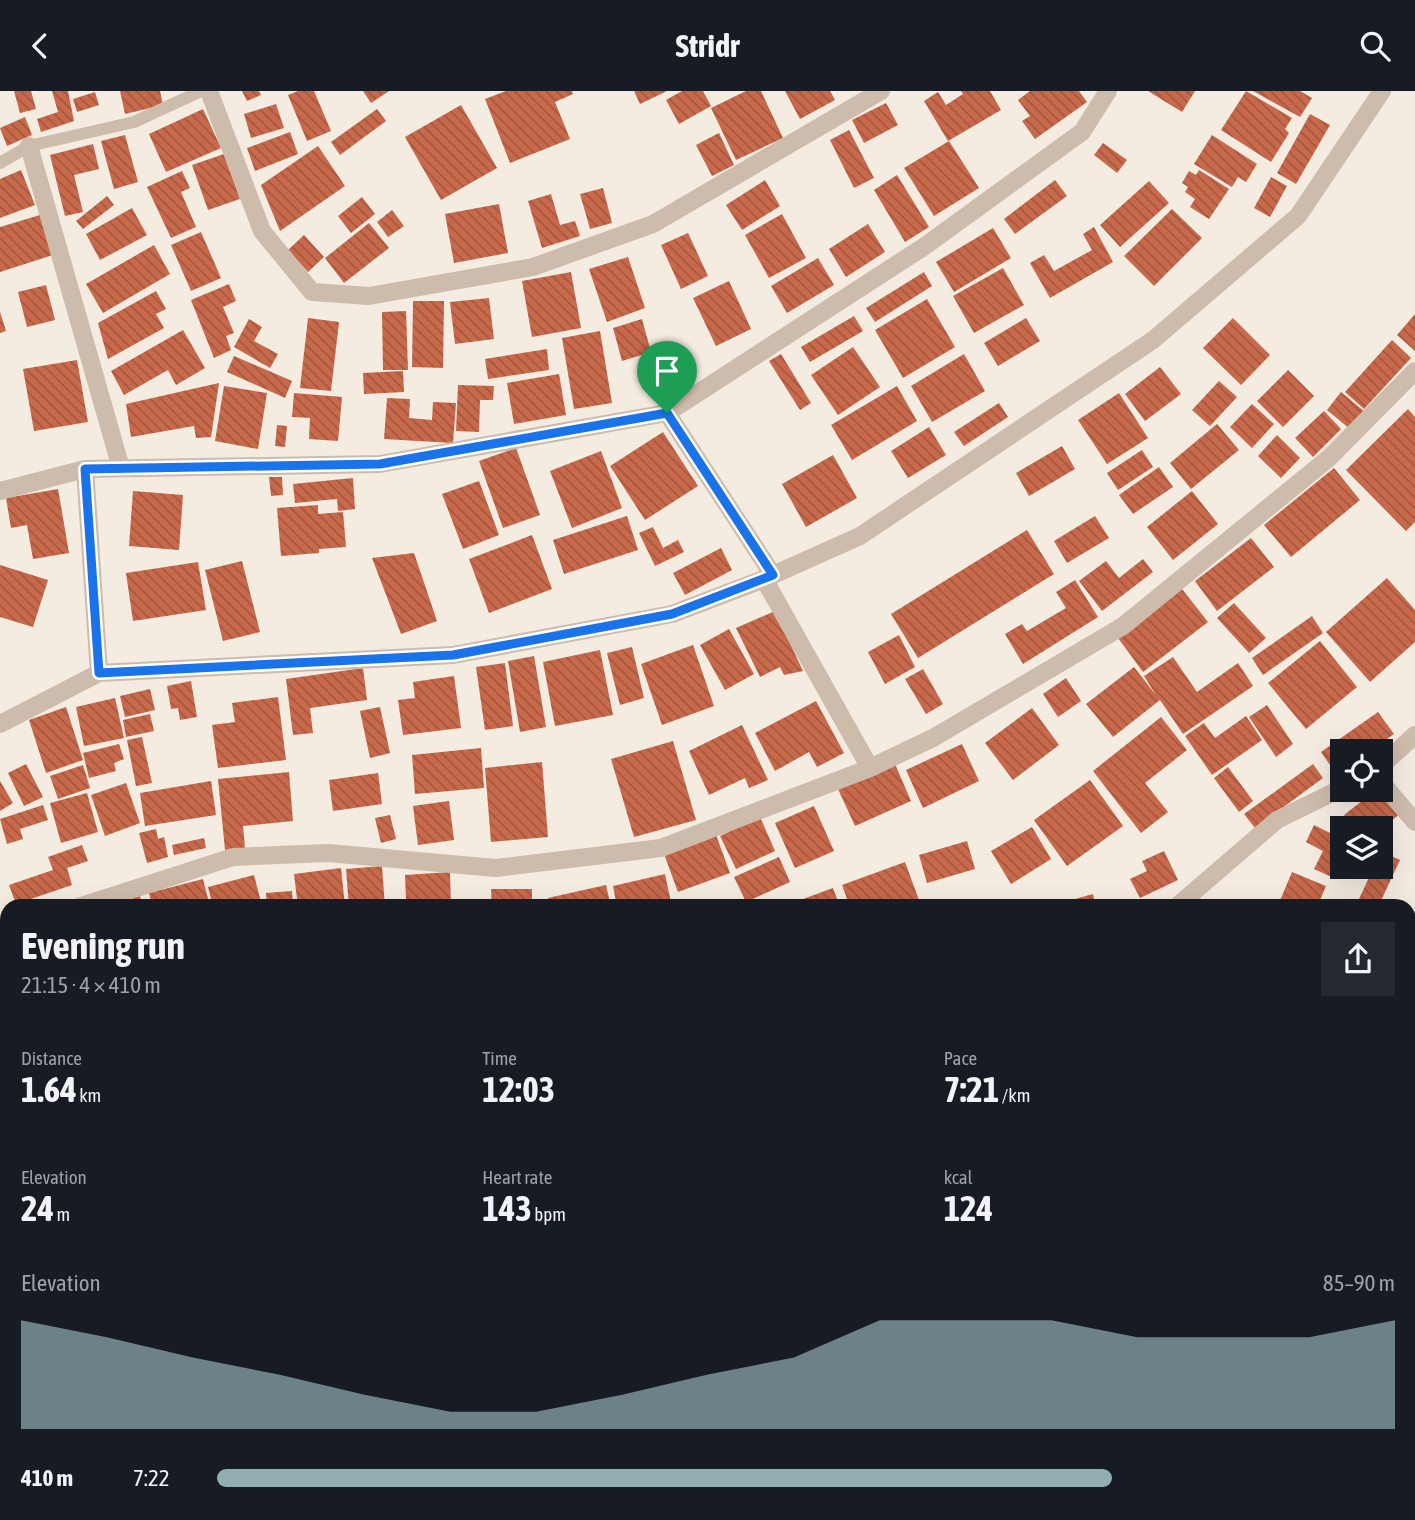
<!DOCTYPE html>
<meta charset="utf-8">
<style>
body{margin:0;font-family:"Asap Condensed",sans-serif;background:#242831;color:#f1f3f6;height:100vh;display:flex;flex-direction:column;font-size:26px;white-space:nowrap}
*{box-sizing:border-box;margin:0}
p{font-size:23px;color:#9ea1a6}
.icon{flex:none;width:38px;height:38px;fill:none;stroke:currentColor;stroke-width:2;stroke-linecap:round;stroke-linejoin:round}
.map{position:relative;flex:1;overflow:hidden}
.details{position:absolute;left:0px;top:808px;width:1416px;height:621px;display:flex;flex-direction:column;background:#171b24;border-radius:21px 21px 0 0;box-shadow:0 7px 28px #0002}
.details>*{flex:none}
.tools{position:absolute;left:1330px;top:648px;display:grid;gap:14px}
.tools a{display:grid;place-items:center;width:63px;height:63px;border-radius:0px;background:#171b24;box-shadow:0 7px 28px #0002;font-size:35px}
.pin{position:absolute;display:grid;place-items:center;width:60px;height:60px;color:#fff;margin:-72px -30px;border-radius:50% 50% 50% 0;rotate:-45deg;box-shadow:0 0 7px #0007}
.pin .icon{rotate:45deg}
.round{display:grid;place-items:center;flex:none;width:74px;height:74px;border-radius:0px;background:#242831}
.head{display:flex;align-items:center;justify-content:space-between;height:119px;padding:0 21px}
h1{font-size:38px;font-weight:700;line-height:52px}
.figures{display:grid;grid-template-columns:repeat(3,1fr);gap:10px;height:119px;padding:7px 21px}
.figures div{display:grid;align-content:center}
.figures b{font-size:35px;font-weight:700}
.figures small{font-size:19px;font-weight:400}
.figures p{font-size:19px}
.chart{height:196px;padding:14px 21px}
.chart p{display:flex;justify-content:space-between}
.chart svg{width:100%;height:126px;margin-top:7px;fill:#92aeb2;opacity:.7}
ul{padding:0 21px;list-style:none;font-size:23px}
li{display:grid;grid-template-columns:112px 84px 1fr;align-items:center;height:52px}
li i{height:18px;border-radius:9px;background:#92aeb2}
header{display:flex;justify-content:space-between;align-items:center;height:91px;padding:0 21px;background:#171b24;font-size:32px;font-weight:700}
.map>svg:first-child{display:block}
.cemetery{fill:url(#cemetery-stones)}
.building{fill:url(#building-back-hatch)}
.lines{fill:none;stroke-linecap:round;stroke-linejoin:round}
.path{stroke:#b9a596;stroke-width:4.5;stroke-dasharray:3.5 3.5;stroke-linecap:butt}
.service{stroke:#cdbbac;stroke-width:12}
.minor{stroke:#cdbbac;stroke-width:18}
.route-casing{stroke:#fff;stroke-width:14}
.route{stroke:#1a73e8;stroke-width:9}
</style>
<header><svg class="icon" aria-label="back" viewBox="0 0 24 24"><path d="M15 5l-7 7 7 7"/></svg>Stridr<svg class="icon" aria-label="search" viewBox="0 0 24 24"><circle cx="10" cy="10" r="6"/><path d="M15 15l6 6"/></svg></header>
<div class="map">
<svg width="1415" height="1429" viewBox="0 0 1415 1429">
<defs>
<pattern id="cemetery-stones" width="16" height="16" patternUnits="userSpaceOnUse" patternTransform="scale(1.75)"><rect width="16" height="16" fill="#b8c4a0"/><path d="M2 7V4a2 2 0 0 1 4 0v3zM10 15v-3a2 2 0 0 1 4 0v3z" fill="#97a083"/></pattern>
<pattern id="building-back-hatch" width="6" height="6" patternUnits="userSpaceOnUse" patternTransform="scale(1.75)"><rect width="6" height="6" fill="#c8694b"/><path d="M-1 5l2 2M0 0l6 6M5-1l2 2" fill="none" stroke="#a4573f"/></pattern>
</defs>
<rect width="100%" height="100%" fill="#f4ebe1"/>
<path class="cemetery" d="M7 1319V1423H829L825 1429H0V1323Z"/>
<path class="building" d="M14 0H31L36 18 20 22Z
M52 0H68L74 30 41 41 37 28 58 21Z
M120 0H160L163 14 125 23Z
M242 0H259L261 4 247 10Z
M298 0H314L331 40 307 50 288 4Z
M363 0H389L371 12Z
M506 0H572L573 3 555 11 570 48 510 72 485 8Z
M634 0H667L640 13Z
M682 0H703L711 15 679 33 666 9Z
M746 0H761L783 47 736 69 711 17Z
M785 0H830L835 9 800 28Z
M961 0H990L1001 19 948 50 924 10 938 1 946 14 963 3Z
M1030 0H1079L1087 11 1035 48 1022 30 1030 25 1018 9Z
M1148 0H1195L1182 21Z
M1246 0 1292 27 1285 38 1289 42 1271 71 1221 39Z
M1253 0H1300L1312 7 1300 26Z
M95 1 99 14 77 21 73 8Z
M886 12 898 34 864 52 852 29Z
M276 13 284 37 251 47 244 23Z
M461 14 497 77 441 109 405 46Z
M203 18 221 57 166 81 149 43Z
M377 18 386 30 340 64 331 51Z
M1310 23 1330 34 1296 93 1277 82Z
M25 26 32 44 7 55 0 37Z
M849 39 874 87 854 97 830 49Z
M290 41 298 63 255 80 247 57Z
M719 42 734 74 712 85 696 54Z
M125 44 138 91 114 98 101 50Z
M1212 44 1257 73 1246 91 1238 86 1232 96 1194 73Z
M949 50 979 97 934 125 904 77Z
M1103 52 1127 69 1117 82 1094 64Z
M93 53 99 78 74 84 83 121 65 125 50 64Z
M318 55 345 95 280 140 261 94Z
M224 63 240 108 208 119 192 74Z
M21 79 35 114 0 127V88Z
M1199 79 1229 98 1209 128 1190 116 1195 108 1185 101 1188 96 1182 92 1189 80 1196 84Z
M182 80 190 97 181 101 196 136 171 147 147 96Z
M897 84 929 136 905 151 874 99Z
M1271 86 1287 95 1270 126 1254 117Z
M765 89 780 115 742 139 726 114Z
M1055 89 1067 105 1015 143 1004 128Z
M1149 90 1169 112 1120 156 1100 134Z
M603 97 612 132 590 138 580 103Z
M551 103 560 134 575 130 580 145 542 157 528 110Z
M107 105 114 114 83 138 76 130Z
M362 106 375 123 351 142 338 125Z
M499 113 508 162 454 172 445 123Z
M132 117 147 144 100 169 86 143Z
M1172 118 1202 147 1154 195 1124 165Z
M392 119 404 135 388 146 377 131Z
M782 123 806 167 769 187 745 144Z
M40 124 53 164 0 181V136Z
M369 132 389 157 344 192 325 167Z
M868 133 885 161 846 186 829 158Z
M1094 136 1113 171 1050 207 1030 172 1044 164 1054 180 1092 159 1083 143Z
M993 137 1011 167 954 201 936 171Z
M201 141 221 187 191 200 171 154Z
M688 142 708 185 681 198 661 154Z
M304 144 324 166 308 181 288 159Z
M154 154 170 183 103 222 86 193Z
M628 166 645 217 607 231 589 178Z
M818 167 834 194 787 222 771 195Z
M1003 177 1024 214 974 242 953 205Z
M571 181 581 237 532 246 522 190Z
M924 181 932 195 875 231 866 217Z
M729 190 751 238 716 255 693 207Z
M229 193 236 210 223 216 234 242 226 245 231 259 214 267 191 209Z
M46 194 55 229 27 236 18 201Z
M156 200 166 218 156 223 164 237 108 268 98 232Z
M489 207 494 248 455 253 450 211Z
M927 208 955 256 903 287 875 239Z
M413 210H444L443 277 412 276Z
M406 220 408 279H383L382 221Z
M0 221 6 240 0 242Z
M1415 223V260L1397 244Z
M854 225 863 240 810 271 801 256Z
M308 227 339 231 331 300 300 297Z
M1026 227 1040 250 998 275 984 252Z
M1233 227 1270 264 1241 294 1203 257Z
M249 228 262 236 254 250 278 263 270 277 234 256Z
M642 228 651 261 622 270 613 237Z
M183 239 205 277 176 294 168 279 124 304 111 280Z
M600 240 612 312 574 318 562 247Z
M1392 249 1411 267 1364 318 1345 301Z
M853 256 880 296 838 324 811 284Z
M547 258 549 279 488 288 485 268Z
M781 263 811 312 800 319 769 270Z
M964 263 985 300 932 331 911 295Z
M234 265 292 290 285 307 227 281Z
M77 269 88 331 34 340 23 278Z
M1160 276 1181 303 1145 330 1125 303Z
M1288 279 1314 305 1283 336 1257 310Z
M403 280 404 301 364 303 363 282Z
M559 283 566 324 514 333 507 292Z
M1219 290 1237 306 1210 335 1192 319Z
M219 292 211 346 196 347 194 335 131 346 126 313Z
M458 294 494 295 493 309H480L479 341 456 340Z
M224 295 267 302 258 358 215 350Z
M897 295 917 330 852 369 831 334Z
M1341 301 1365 321 1350 338 1327 319Z
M294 302 342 306 338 350 309 348 310 327 292 326Z
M1119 302 1148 347 1107 373 1078 329Z
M387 307 410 308 409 327 432 329 433 311 456 312 453 352 384 348Z
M999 312 1008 326 964 355 954 341Z
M1252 313 1274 333 1252 357 1230 336Z
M1408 318 1415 326V431L1406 440 1346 379Z
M1324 320 1341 338 1313 366 1295 347Z
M1217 333 1239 359 1191 398 1170 372Z
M277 334 287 335 285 356 275 355Z
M929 336 946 364 908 387 891 360Z
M663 341 698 395 645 429 610 375Z
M1277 344 1300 367 1281 387 1258 365Z
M1062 355 1075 378 1029 405 1016 382Z
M516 357 540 424 503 437 479 370Z
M1142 359 1153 376 1118 399 1107 382Z
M601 360 622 417 572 437 550 380Z
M833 364 857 407 806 436 782 393Z
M1159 376 1173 396 1133 423 1119 404Z
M1334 377 1360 409 1291 466 1264 434Z
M269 386H282L283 404 271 405Z
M353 387 355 418 338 420 337 408 295 412 293 393Z
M479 390 499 444 463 458 442 403Z
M58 398 69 462 33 468 27 434 11 437 6 407Z
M133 400 183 404 179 459 129 455Z
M1192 400 1218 433 1173 469 1147 436Z
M318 414V423L343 421 346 456 319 458V462L281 465 277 417Z
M627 425 638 459 564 483 553 449Z
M1095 425 1109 447 1067 472 1054 450Z
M653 436 663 457 678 449 684 461 655 475 639 442Z
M1027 439 1054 483 918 567 891 523Z
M532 444 552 498 489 522 469 468Z
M1251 447 1274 476 1217 520 1195 490Z
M721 457 732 479 685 504 673 482Z
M414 462 437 530 401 543 372 467Z
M1143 468 1153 481 1102 520 1079 490 1106 470 1119 487Z
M242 470 260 541 223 550 205 479Z
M198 471 206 519 133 530 126 482Z
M0 474 48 489 33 536 0 526Z
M1387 487 1415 519V551L1370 591 1326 541Z
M1075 489 1098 526 1023 573 1005 543 1022 533 1027 540 1066 517 1056 501Z
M1182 498 1208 531 1143 581 1118 547Z
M1234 512 1266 547 1249 562 1217 527Z
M775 520 803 580 784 584 780 576 760 586 736 537Z
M1312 525 1323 542 1263 584 1252 567Z
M729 538 754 583 725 599 700 554Z
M899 544 915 576 885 593 868 561Z
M1320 550 1357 596 1306 638 1268 592Z
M693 554 714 615 662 634 641 573Z
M632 556 644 607 620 614 607 562Z
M600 559 613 624 555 635 543 571Z
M534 565 546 636 520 641 508 570Z
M1173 566 1197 601 1238 572 1253 595 1183 643 1160 609 1113 646 1086 613 1134 576 1156 604 1144 585Z
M505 572 513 635 485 639 476 576Z
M363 577 367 609 310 617 313 642 293 644 286 588Z
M923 578 943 613 926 623 905 588Z
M454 585 461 637 403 644 398 609 415 607 413 591Z
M1066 587 1081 610 1058 626 1043 603Z
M191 590 197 626 180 629 178 617 171 618 167 595Z
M150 598 155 619 125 626 120 605Z
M278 606 286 669 218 677 212 634 235 631 232 612Z
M115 607 124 647 84 655 76 616Z
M816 610 844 662 817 676 809 661 775 680 755 642Z
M1267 614 1293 653 1276 666 1249 626Z
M66 616 83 669 46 682 29 629Z
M380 616 390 662 370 667 360 620Z
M1032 617 1059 654 1013 689 985 652Z
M1378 621 1394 643 1370 660H1342V679L1336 683 1321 661Z
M150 623 154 640 126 646 123 629Z
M1246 625 1262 649 1212 684 1185 645 1204 632 1215 647Z
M1161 626 1187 659 1145 692 1168 721 1141 742 1093 680Z
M742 634 768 689 749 697 745 687 709 704 689 660Z
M142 646 152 692 136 695 127 649Z
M673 650 696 729 634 746 611 668Z
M119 653 124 668 114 672 116 680 89 687 83 662Z
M962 653 979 690 923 717 906 679Z
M481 657 484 697 415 703 412 664Z
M542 671 548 746 491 751 485 677Z
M26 673 43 706 24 715 8 682Z
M895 673 911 710 855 735 838 698Z
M1313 673 1323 687 1255 737 1244 723Z
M83 674 90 697 58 708 50 685Z
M1228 676 1253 710 1239 721 1214 687Z
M289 681 293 730 243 735 245 757 225 759 218 688Z
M378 682 382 713 333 720 329 689Z
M1090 689 1123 735 1067 775 1034 729Z
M0 690 13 712 0 720Z
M211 690 216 724 145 735 140 702Z
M126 692 140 732 105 745 91 704Z
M1377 698 1401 722 1381 738 1355 737 1344 724Z
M87 702 98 741 61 752 50 712Z
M449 710 454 749 418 754 413 715Z
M43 714 48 729 20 738 23 748 7 753 0 728Z
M814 715 834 760 795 777 775 732Z
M390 724 396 748 381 752 375 727Z
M760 726 775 760 736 778 720 745Z
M1314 734 1342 748V775L1336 788 1314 778 1323 760 1306 751Z
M1032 736 1051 768 1011 793 991 760Z
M156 738 158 748 164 746 168 766 147 772 139 742Z
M716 744 730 782 678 801 664 763Z
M204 747 206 757 174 764 172 754Z
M967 750 975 778 927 792 919 764Z
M82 754 88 770 67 777 72 794 16 813 9 794 53 779 48 766Z
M1164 760 1178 789 1140 807 1130 788 1147 780 1142 770Z
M1381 760 1400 769 1378 816H1374L1359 808 1372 780 1363 775H1381Z
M779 766 790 791 746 811 734 786Z
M905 771 919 809 901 816H850L842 794Z
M382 775 385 816H349L346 778Z
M341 777 345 815 298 816 294 783Z
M450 781 451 816H397V810L406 809 405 784Z
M1292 781 1326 795 1317 816H1287L1279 812Z
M665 783 672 816H617L613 795Z
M254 784 262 815 213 816 208 796Z
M203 788 210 816H152L149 802Z
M606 794 611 816H550L548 807Z
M833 797 840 816H784V815Z
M491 798H532V816H492Z
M292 800 293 816H267L266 802Z
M139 803 144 816H108Z
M1093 803 1096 816H1050V815Z
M997 809 999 816H983L982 813Z
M7 849V888L0 891V851Z
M0 925 7 933V963L0 969Z
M1415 989V1037L1409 1039V991Z
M1409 1112 1415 1113V1213L1409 1212Z
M0 1168 7 1180V1184L0 1188Z
M1415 1367V1399L1409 1410V1378Z
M842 1423H872L882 1429H838Z
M967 1423H1001L1011 1429H963Z
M1055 1423H1089L1084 1429H1062Z
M1114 1423H1156L1151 1429H1121Z
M1196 1423H1261L1256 1429H1203Z"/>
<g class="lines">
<path class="path" d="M203 1423 221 1429"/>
<path class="service" d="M0 72 29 55 134 31 201 0
M70 1429 74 1423
M697 1429V1423"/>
<path class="minor" d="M209 0 262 140 312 201 369 205 533 176 653 133 881 0
M29 55 121 377
M667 322 773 484
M85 378 99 582
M0 400 85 378 380 373 667 322 925 155 1082 41 1108 0
M764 488 870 677
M0 633 99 582 453 564 672 523 764 488 860 445 1153 249 1298 125 1382 0
M1381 675 1415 644
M1381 691 1415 731
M78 816 233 766 328 762 496 777 661 757 870 677 933 647 1123 535 1329 367 1415 280
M1176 816 1277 729 1342 697
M0 837 7 836
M0 1073 7 1071
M0 1323 7 1319
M1409 1348 1415 1340
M825 1429 829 1423
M1044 1429 1047 1423
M1338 1429 1344 1423"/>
</g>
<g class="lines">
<defs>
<path id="route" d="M667 322 773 484 672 523 453 564 99 582 85 378 380 373Z"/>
</defs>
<use href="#route" class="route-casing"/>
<use href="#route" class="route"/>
</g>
</svg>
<div class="tools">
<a><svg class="icon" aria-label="locate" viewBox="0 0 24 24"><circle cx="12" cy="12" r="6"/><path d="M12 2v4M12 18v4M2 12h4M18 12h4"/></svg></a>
<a><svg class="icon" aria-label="layers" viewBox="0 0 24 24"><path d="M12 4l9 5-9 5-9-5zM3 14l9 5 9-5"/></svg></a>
</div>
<div class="pin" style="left:667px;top:322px;background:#1e9e55"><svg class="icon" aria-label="arrive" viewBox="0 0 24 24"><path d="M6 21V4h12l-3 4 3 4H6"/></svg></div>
<section class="details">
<div class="head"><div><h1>Evening run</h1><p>21:15 · 4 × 410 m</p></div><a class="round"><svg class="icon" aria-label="share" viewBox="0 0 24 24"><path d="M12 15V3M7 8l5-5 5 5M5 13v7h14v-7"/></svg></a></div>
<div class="figures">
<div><p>Distance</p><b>1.64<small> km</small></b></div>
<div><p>Time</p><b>12:03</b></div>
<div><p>Pace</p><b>7:21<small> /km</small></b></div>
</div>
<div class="figures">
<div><p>Elevation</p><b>24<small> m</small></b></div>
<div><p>Heart rate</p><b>143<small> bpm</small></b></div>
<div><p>kcal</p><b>124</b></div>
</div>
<div class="chart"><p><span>Elevation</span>85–90 m</p>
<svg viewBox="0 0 160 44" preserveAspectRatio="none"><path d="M0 44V6L10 12L20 19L30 25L40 32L50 38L60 38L70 32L80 25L90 19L100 6L110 6L120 6L130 12L140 12L150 12L160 6V44z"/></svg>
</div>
<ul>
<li><b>410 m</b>7:22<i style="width:76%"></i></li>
</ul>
</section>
</div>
